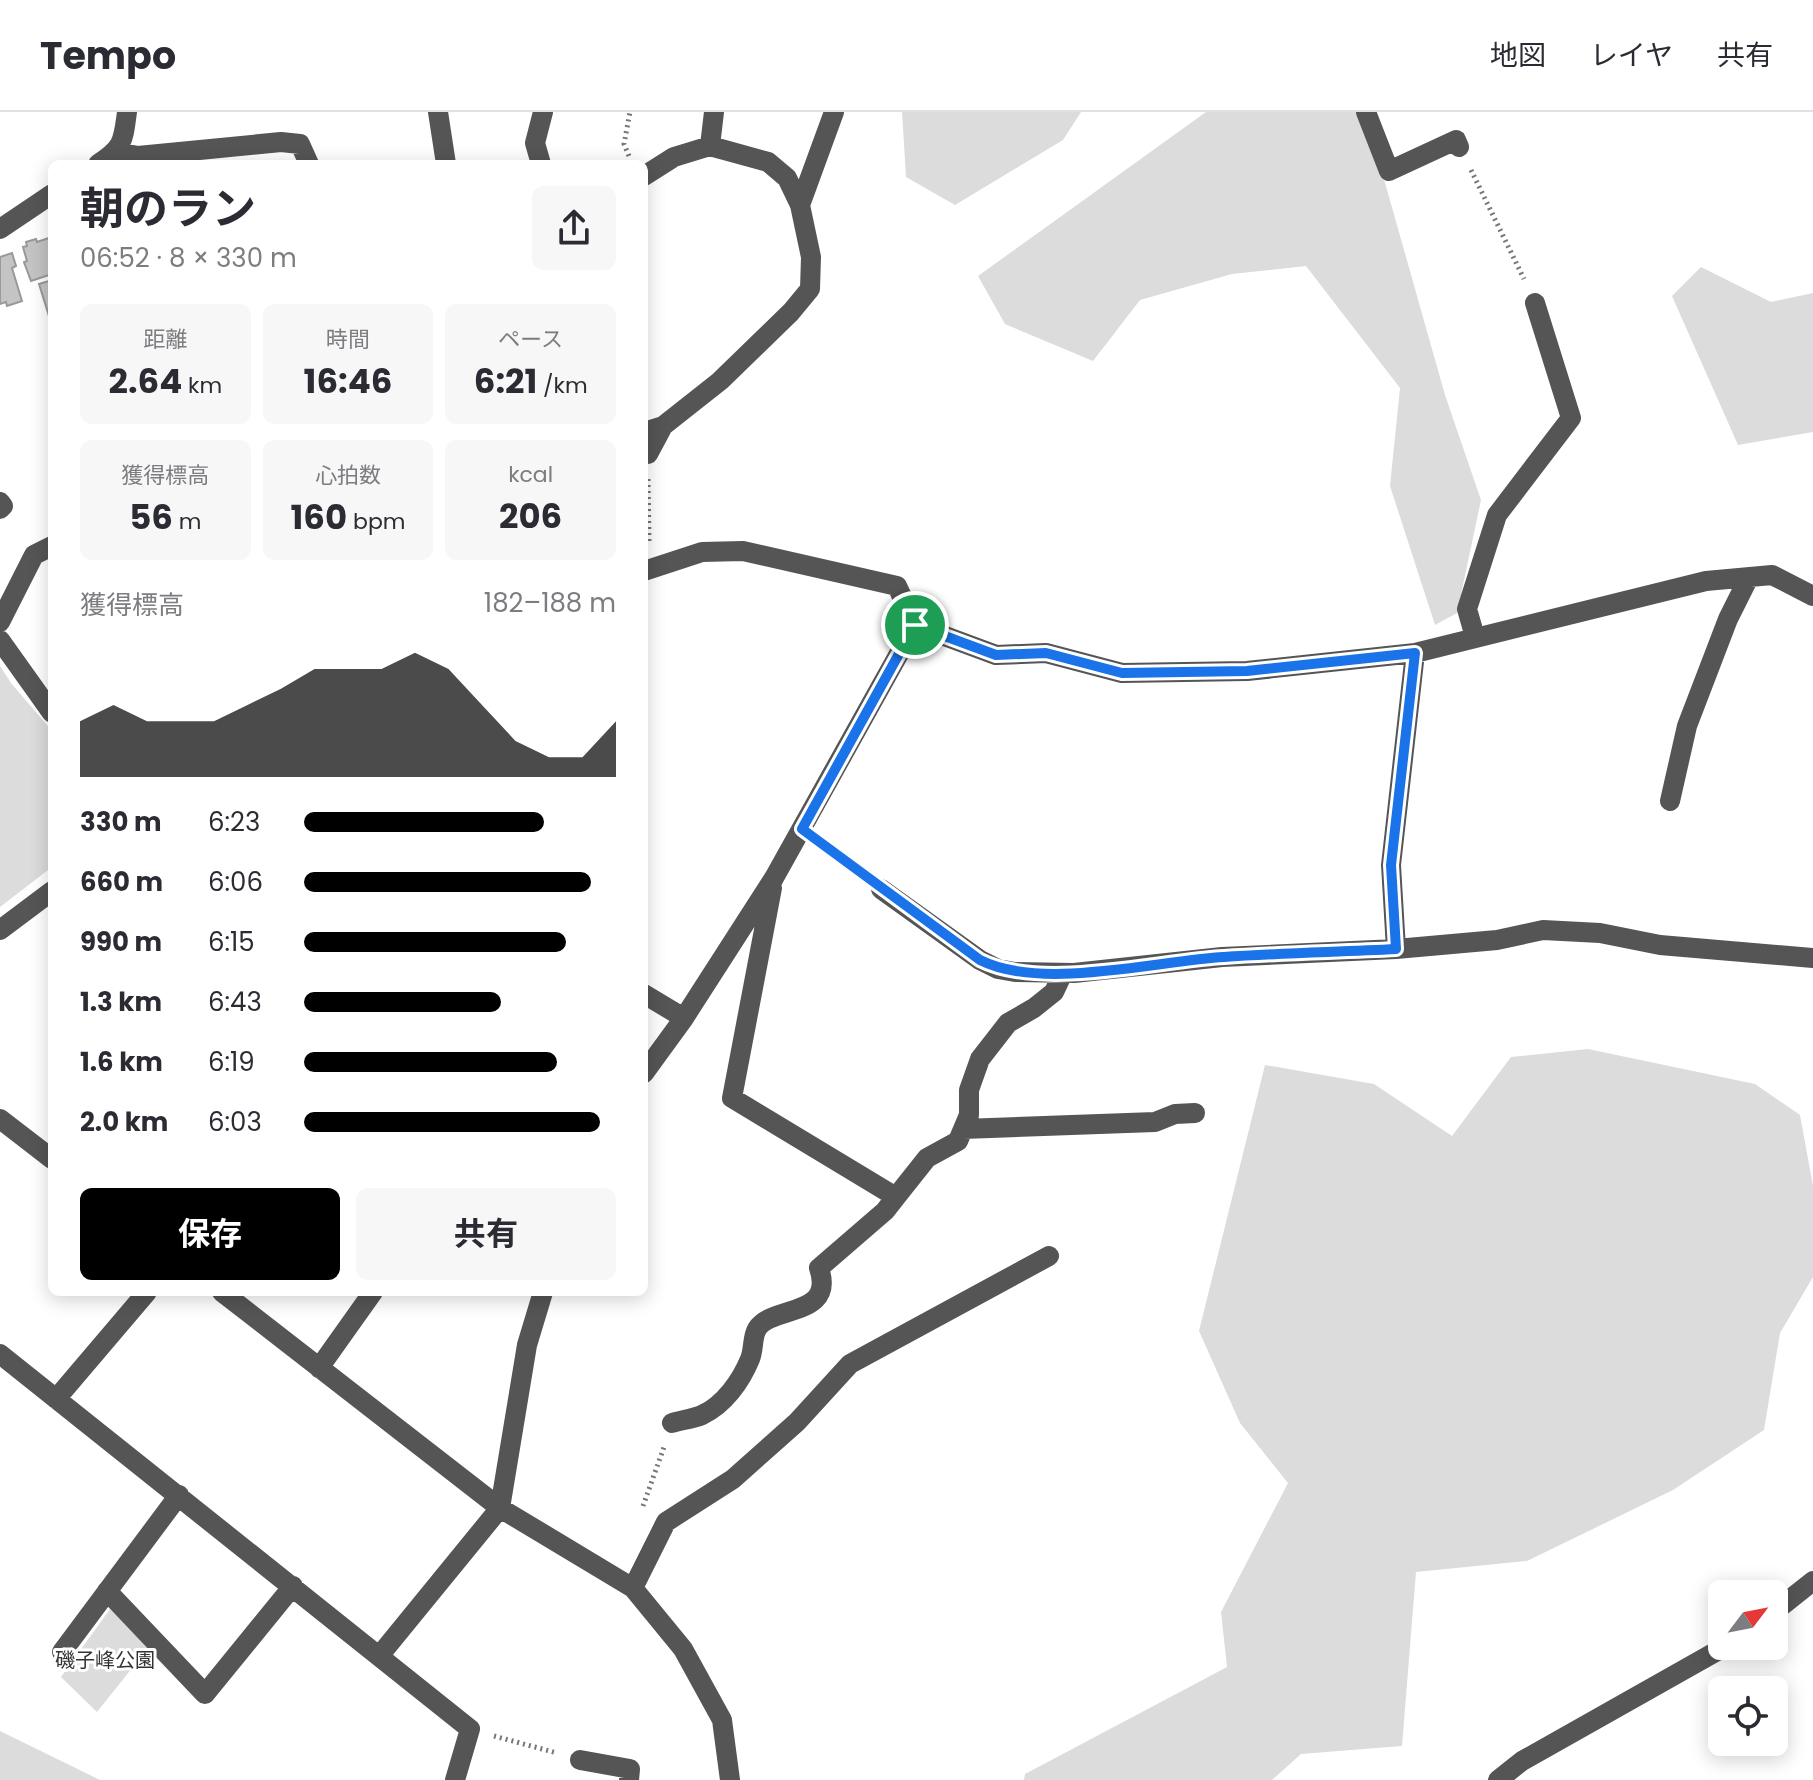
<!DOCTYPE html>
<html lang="ja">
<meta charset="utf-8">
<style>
body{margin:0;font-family:Poppins,"Noto Sans JP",sans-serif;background:#f7f7f7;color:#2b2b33;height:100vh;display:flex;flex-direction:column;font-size:30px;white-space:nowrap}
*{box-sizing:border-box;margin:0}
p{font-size:26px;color:#7c7c81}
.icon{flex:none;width:44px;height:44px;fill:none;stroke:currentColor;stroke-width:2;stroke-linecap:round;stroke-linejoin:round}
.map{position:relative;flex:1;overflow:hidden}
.details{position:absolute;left:48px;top:48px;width:600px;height:1136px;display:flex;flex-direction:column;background:#fff;border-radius:12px;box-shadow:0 4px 20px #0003}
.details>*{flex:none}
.needle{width:52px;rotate:58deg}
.tools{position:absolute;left:1708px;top:1468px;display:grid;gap:16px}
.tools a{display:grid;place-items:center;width:80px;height:80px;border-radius:12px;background:#fff;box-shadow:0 4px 20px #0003;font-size:40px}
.pin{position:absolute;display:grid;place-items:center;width:68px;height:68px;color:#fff;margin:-34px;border:4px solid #fff;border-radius:50%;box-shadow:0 2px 8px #0007}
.round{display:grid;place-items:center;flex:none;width:84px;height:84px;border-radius:12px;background:#f7f7f7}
.overview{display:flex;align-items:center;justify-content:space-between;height:136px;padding:0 32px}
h1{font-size:44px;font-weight:700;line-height:60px}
.stats{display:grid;grid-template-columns:repeat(3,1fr);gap:12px;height:136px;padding:8px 32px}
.stats div{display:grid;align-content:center;border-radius:12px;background:#f7f7f7;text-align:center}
.stats b{font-size:34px;font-weight:700}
.stats small{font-size:22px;font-weight:400}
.stats p{font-size:22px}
.chart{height:224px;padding:16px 32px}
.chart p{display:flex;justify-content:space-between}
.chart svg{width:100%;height:144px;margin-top:8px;fill:#000;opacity:.7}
.cta{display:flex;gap:16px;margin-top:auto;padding:16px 32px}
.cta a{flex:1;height:92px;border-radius:12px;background:#000;color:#fff;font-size:32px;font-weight:700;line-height:92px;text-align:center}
.cta a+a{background:#f7f7f7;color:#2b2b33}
ul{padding:0 32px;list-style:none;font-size:26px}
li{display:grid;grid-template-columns:128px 96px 1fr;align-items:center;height:60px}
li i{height:20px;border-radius:10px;background:#000}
header{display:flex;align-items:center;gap:48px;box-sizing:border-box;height:112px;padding:0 40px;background:#fff;border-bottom:2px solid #e1e1e2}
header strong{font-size:38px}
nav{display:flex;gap:44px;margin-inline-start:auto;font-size:28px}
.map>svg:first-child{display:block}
.green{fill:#dcdcdc}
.building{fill:#c4c4c4;stroke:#999;stroke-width:2}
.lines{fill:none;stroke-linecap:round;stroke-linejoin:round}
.path{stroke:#777;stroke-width:5;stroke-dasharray:2 4;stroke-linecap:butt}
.minor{stroke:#555;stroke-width:20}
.route-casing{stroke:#fff;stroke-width:16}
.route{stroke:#1a73e8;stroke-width:10}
.labels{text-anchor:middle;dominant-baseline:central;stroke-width:6;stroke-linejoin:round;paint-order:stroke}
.park-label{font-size:20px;fill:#333;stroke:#fff}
</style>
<header>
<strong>Tempo</strong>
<nav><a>地図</a><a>レイヤ</a><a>共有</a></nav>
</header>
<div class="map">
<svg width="1813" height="1668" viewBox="0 0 1813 1668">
<rect width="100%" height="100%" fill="#fff"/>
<path class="green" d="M902 0H1081L1063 28 955 93 906 65Z
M1206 0H1365L1445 283 1481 388 1457 501 1435 513 1390 374 1400 276 1306 154 1232 162 1140 188 1093 249 1005 212 978 164Z
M1701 155 1771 190 1813 181V320L1738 333 1672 184Z
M0 554 11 571 52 619V755L0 795Z
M1588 937 1755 972 1800 1003 1813 1074V1165L1780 1221 1764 1318 1673 1378 1527 1449 1416 1460 1402 1634 1301 1642 1272 1668H1024L1025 1662 1227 1555 1221 1500 1288 1371 1240 1311 1199 1219 1265 953 1374 972 1452 1024 1511 945Z
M110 1497 148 1536 97 1600 61 1565Z
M0 1619 100 1668H0Z"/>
<path class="building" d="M52 125V162L31 169 24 150 27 149 23 135 27 134 26 130 36 127 37 130Z
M12 141 16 154 12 156 22 189 7 194 6 190 0 192V145Z
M52 168V203L49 204 39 172Z"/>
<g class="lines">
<path class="path" d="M629 44 624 32 630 0
M1471 58 1524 167
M648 367 649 429
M821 732 861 762
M643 1394 664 1335
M494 1624 557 1641"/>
<path class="minor" d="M438 0 446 52
M1366 0 1389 59 1456 28 1459 35
M710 34 714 0
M117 40 138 44 281 30 300 32 309 52
M98 52C124 35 123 29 127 0
M541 52 535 31 543 0
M644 64 674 45 710 34 768 50 787 66 800 93 811 145 810 177 791 200 720 269 663 314 644 320
M800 93 834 0
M0 117 52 82
M648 342 663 314
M0 390 3 394 0 397
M644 459 702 440 743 439 897 474 915 513
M0 510 34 443 52 434
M1475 525 1467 497 1497 403 1571 306 1535 191
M0 528 52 601
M1670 689 1687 614 1728 507 1749 465
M772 776 732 986 896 1085 927 1046 958 1029 969 1003V978L980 947 1008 911 1034 896 1054 880 1063 861
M881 777 980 848 998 857 1015 860 1074 861 1222 845 1396 837 1497 828 1543 818 1600 821 1660 833 1813 846
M0 818 52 779
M1396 837 1391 753 1415 541
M644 882 684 906
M644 961 684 906 774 766 915 513 996 543 1046 541 1122 561 1247 559 1415 541 1706 469 1772 463 1813 484
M0 1007 52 1047
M963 1017 1155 1010 1175 1002 1195 1001
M222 1180 500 1396 633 1476 683 1537 722 1608 730 1668
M0 1242 470 1617 455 1668
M319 1256 373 1180
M56 1287 147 1180
M672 1311C682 1308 693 1307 702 1303 724 1293 741 1269 750 1247 754 1238 752 1225 757 1217 771 1193 836 1206 819 1156L885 1099 896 1085
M633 1476 666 1410 733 1367 797 1310 850 1252 1049 1144
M107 1479 205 1582 293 1474
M1774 1500 1813 1469
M62 1540 179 1383
M380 1543 500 1396 527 1233 543 1180
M580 1648 630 1657 629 1668
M1498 1668 1522 1649 1726 1534"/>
</g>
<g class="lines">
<defs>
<path id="route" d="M915 513 996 543 1046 541 1122 561 1247 559 1415 541 1391 753 1396 837C1339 840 1281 841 1224 845 1155 849 1041 879 980 848L802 717Z"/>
</defs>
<use href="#route" class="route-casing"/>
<use href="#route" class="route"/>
</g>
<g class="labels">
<g class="park-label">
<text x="105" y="1548">磯子峰公園</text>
</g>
</g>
</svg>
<div class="tools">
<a><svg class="needle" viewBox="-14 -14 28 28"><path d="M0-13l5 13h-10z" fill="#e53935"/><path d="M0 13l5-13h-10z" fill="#7c7c81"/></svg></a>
<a><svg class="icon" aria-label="locate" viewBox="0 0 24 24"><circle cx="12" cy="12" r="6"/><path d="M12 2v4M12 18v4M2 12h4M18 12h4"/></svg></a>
</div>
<div class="pin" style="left:915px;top:513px;background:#1e9e55"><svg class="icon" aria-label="arrive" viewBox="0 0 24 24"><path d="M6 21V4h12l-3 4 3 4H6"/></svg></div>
<section class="details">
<div class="overview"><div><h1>朝のラン</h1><p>06:52 · 8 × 330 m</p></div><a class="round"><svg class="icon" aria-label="share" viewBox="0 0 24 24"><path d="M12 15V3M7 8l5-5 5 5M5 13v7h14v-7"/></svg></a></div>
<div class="stats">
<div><p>距離</p><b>2.64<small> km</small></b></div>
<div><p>時間</p><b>16:46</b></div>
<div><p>ペース</p><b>6:21<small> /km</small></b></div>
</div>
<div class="stats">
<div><p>獲得標高</p><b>56<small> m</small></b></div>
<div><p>心拍数</p><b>160<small> bpm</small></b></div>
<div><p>kcal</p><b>206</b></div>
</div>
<div class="chart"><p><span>獲得標高</span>182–188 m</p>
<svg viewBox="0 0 160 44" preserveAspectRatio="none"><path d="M0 44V27L10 22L20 27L30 27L40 27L50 22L60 17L70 11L80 11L90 11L100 6L110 11L120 22L130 33L140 38L150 38L160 27V44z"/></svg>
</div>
<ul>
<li><b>330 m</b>6:23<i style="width:77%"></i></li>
<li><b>660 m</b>6:06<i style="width:92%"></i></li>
<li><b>990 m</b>6:15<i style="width:84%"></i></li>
<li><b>1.3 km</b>6:43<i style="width:63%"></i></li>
<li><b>1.6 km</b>6:19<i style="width:81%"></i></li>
<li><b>2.0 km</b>6:03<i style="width:95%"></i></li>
</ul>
<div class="cta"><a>保存</a><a>共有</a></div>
</section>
</div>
